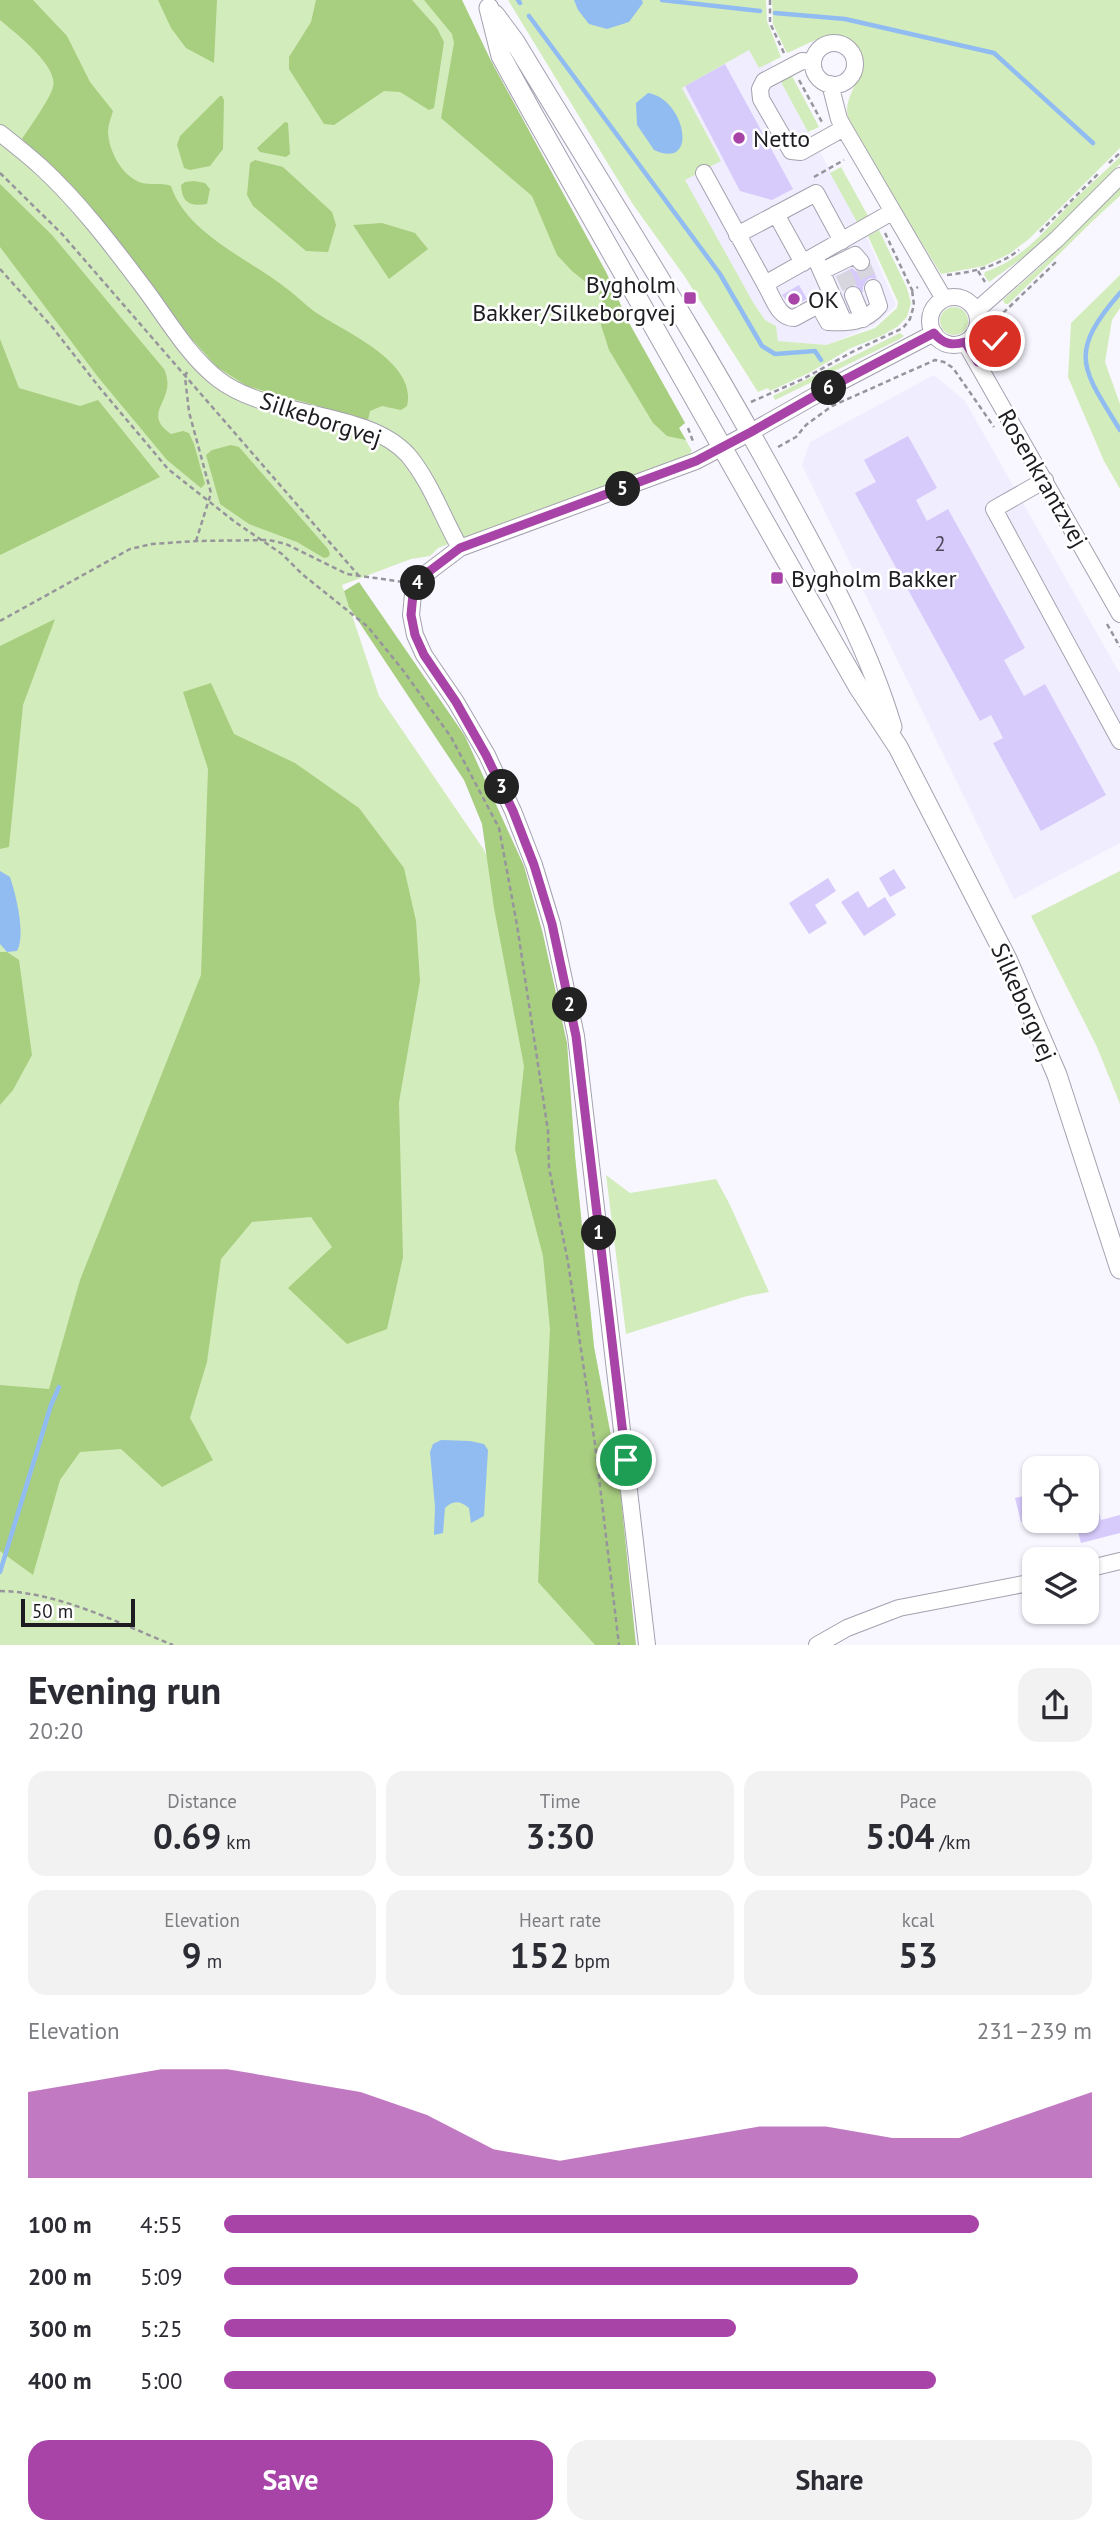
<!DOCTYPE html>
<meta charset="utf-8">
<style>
body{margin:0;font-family:"PT Sans",sans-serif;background:#f2f2f3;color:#2b2b33;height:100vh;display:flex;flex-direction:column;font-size:26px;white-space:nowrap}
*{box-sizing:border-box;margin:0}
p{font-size:23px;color:#7c7c81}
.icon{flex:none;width:38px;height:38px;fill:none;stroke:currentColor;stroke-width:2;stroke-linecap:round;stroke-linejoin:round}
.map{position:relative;height:1645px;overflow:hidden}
.drawer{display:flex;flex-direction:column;background:#fff;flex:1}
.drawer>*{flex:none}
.fabs{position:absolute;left:1022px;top:1456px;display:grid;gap:14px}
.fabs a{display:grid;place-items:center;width:77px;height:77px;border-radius:14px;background:#fff;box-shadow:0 2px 5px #0004;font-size:35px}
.scale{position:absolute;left:21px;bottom:18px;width:114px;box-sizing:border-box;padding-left:7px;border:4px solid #1d1c21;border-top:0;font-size:19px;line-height:24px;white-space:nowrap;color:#1d1c21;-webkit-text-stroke:5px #fff;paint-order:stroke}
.pin{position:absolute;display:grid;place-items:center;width:60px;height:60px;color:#fff;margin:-30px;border:4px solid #fff;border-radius:50%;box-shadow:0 2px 7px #0007}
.km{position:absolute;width:35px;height:35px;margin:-18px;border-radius:50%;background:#222;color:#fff;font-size:19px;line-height:35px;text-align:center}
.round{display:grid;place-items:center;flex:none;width:74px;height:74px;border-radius:21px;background:#f2f2f3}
.headline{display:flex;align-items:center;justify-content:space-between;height:119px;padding:0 28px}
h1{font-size:38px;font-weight:800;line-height:52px}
.metrics{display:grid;grid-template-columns:repeat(3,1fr);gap:10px;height:119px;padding:7px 28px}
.metrics div{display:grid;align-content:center;border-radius:18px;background:#f2f2f3;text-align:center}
.metrics b{font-size:35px;font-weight:800}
.metrics small{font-size:19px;font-weight:400}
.metrics p{font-size:19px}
.chart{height:196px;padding:14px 28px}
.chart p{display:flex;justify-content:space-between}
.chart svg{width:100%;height:126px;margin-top:7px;fill:#a843a8;opacity:.7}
.button{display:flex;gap:14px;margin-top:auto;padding:14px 28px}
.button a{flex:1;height:80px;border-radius:21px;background:#a843a8;color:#fff;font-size:28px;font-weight:800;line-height:80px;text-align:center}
.button a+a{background:#f2f2f3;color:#2b2b33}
ul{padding:0 28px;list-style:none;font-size:23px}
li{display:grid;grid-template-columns:112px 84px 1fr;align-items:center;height:52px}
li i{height:18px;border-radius:9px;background:#a843a8}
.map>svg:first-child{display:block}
.built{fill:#f0edff}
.green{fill:#d3ecbb}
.forest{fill:#a8ce80}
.water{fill:#91bcf2}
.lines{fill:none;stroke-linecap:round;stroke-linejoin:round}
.stream{stroke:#91bcf2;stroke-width:4.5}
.building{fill:#d7cbfc}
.minor-tunnel{stroke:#d7d5de;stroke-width:16;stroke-dasharray:16 8;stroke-linecap:butt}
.minor-casing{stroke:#a4a1af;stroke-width:18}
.major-casing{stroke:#a4a1af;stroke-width:21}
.path{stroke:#96959c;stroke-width:2.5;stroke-dasharray:5 3.5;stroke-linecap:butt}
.minor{stroke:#fff;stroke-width:16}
.major{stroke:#fff;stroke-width:19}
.route-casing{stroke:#fff;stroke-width:14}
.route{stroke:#a843a8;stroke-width:9}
.poi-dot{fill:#a843a8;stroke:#fff;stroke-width:2.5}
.labels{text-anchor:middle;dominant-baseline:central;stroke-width:5;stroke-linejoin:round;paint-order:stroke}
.number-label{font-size:21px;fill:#4c4858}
.poi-label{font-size:24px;fill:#1d1c21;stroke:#fff;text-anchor:start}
.street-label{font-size:24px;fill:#1d1c21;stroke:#fff}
</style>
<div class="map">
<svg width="1120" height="1645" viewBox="0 0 1120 1645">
<rect width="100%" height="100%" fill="#f8f6ff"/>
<path class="built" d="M760 42 867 238 896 305 875 325 826 345 777 341 776 326 765 320 754 304 685 180 682 88Z
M934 375 965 401 1120 674V843L1014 899 802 465 810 442Z"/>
<path class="green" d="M0 0H462L516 113 606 272 628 321 685 423 679 428 692 451 687 457 438 548 430 556 411 559 342 585 379 696 484 850 537 966 567 1043 575 1156 594 1347 619 1478 631 1645H0Z
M508 0H766L767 21 781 57 759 68 749 50 682 88 721 161 685 180 754 304 765 320 776 326 778 341 826 345 875 328 897 308 898 302 868 236 879 230 907 288 911 303 907 317 897 327 881 336 851 348 809 373 770 391 768 388 758 392 685 277 632 203Z
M772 0H1120V148L1029 239 1009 254 984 266 941 274C915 232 889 191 865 149 859 138 847 123 847 110 848 85 878 63 851 41 833 26 806 46 787 53L773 24Z
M791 74 819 127 808 132 780 80Z
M1120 157V164L1038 247 989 282 984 275 985 272C1021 260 1044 232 1069 205 1085 189 1103 173 1120 157Z
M841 167 868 216 857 222 830 173Z
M1120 187V196C1081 230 1046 269 1008 304H1005L1003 300 1042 265Z
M1120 275V308L1112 320 1105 362 1120 404V489L1104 461 1068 377 1071 323Z
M940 321a14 14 0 1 1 28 0a14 14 0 1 1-28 0Z
M900 333 904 336 898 340 775 400 773 396Z
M1120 871V1104L1097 1047 1031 916Z
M606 1175 630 1193 716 1179 730 1205 769 1292 747 1296 626 1334Z"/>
<path class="forest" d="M0 0H33L67 36 90 82 113 111C111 118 108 125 108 132 109 151 121 174 139 182 150 186 161 182 171 186 186 233 249 259 286 288 296 295 305 305 315 312 345 332 418 362 407 406L401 410 382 406 370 411 368 420 247 386 217 367 191 338 131 258 58 173 22 139C30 127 50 99 53 87 59 66 14 32 0 20Z
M158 0H217L214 63 186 48 171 28Z
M316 0H412L437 28 444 42 434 108 429 110 400 92 384 91 334 125 324 124 289 69V57L311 22Z
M424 0H462L490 59 606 272 628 321 685 423 679 428 686 440 667 436 653 423 609 350 601 325 604 305 598 292 572 271 557 255 532 196 441 118 454 43 452 34Z
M220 96H222L224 100 223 149 210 166 190 170 184 168 177 145 180 136Z
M285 122 288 123 290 154 286 157 260 152 257 148Z
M255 160 283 167 332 212 336 225 328 252 306 251 253 206 247 195 250 163Z
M194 181 205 183 210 189 207 204C189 207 182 202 181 185L185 182Z
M0 184 52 235 164 369C179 401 139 411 171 434L183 431 189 433 194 444 205 484 201 488 167 460 98 377 0 247Z
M382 223 415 233 428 249 389 279 353 225Z
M0 339 19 388 80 406 98 400 160 477 0 555Z
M231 445 239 447 328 549 330 554 328 557 324 558 297 542 249 524 220 504 206 455 212 450Z
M359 582 465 736 524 866 543 934 567 1043 575 1156 594 1347 619 1478 636 1645H595L538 1582 550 1329 543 1256 515 1149 524 1066 494 908 482 824 464 780 349 607 344 591Z
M55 619 23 705 9 847 0 849V646Z
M211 683 234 734 295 763 359 808 404 868 416 921 420 981 399 1102 403 1257 387 1329 347 1344 288 1288 332 1247 311 1217 252 1222 221 1259 207 1362 190 1418 213 1460 162 1487 121 1449 80 1452 60 1480 33 1575 0 1551V1385L49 1389 80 1280 201 975 208 769 183 692Z
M0 952H7L19 960 32 1055 13 1090 0 1105Z"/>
<path class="water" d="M574 0H642L643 3 629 22 607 29 589 24 578 10Z
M648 93C686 99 699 171 654 150L637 125 636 103Z
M0 871 10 877C16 895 26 935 17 951L7 952 0 944Z
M441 1440 470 1441 484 1444 488 1450 484 1516 471 1523 469 1508C460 1501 454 1500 445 1508L443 1533 434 1535 435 1507 430 1452 433 1444Z"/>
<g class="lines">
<path class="stream" d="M518 0 520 3
M662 0 760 11
M775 13 845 19 994 53 1093 143
M529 16 720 274 762 346 775 354 815 351 821 360
M1120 293C1067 354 1082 368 1120 430
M0 1572 51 1405 59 1387"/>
</g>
<path class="building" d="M725 64 793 189 772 200 740 191 685 86Z
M871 265 877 279 870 278 866 281 863 287V293L855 285 848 286 844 290 838 276 852 268 857 272H864Z
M799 285 807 299 792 307 782 295Z
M908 436 937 488 916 500 927 521 948 509 1025 648 1004 660 1024 696 1045 684 1106 795 1041 831 993 743 1003 738 991 715 980 721 855 493 876 482 864 460Z
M894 869 906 888 890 897 879 878Z
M828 878 836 891 815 905 827 923 809 934 789 903Z
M858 891 868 908 885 897 896 915 864 936 841 902Z
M1091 1482 1101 1520 1120 1515V1533L1081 1543 1075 1521H1087V1483Z
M1034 1494V1519L1021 1522 1015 1498Z"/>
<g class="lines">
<path class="minor-tunnel" d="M861 262 873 288
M843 273 853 295"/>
<defs>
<path id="minor" d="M813 64a21 21 0 1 1 42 0a21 21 0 1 1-42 0Z
M813 62 802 61 764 81 760 89 761 99 791 151 801 152 844 128
M830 84 839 119 844 128 944 299
M0 133C14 144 28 155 41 167 78 201 111 244 141 284 165 315 187 355 218 379 269 419 367 409 408 455 430 481 443 518 460 548
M704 173 765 284 892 212
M776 214 803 263
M737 235 816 193 842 241
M815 257 844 322
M822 271 855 255 861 262
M765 284C773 297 778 318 794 318L833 297
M853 295 863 319
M930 321a24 24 0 1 1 48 0a24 24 0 1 1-48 0Z
M818 304 828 322C848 323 865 323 879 306L873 288
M976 311 1057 239 1120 176
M965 342 1120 614
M1045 480 994 509 1120 741
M1087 1569 1120 1561
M647 1645 576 1036 552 924 534 865 513 811 487 755 456 702 424 655 415 635 411 615 413 594 423 576 460 548 696 461 751 432 825 390 934 333
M817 1645 847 1628 899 1608 1034 1582"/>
<path id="major" d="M489 8 501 56 533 114 823 625 859 688 898 747 1007 959 1057 1075 1120 1269
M495 15 515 42C605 191 700 339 783 492 825 569 867 643 892 727"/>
</defs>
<use href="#minor" class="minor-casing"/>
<use href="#major" class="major-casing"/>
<path class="path" d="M770 0V23L784 53
M799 80 823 124
M1109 163 1120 153
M0 173 62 234 359 576
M814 177 844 160
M1040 232 1099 173
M885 233 912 290 918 287
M0 269 53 328 99 387 168 469 235 522 282 554 302 574 368 627 402 669 451 737 499 828 517 925 548 1131 549 1168 568 1262 595 1444 619 1645
M978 271 985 282
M947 275C973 272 997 267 1019 250
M989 352 995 341 1000 316 1056 262
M187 372 185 377 189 412 211 493 196 541
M751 402 803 379 854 351 903 328 910 319 914 305 912 290
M688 428 694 444
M778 447 796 437 806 425 832 406 935 360 944 362 953 368 994 427
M0 621 130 549 152 544 196 541 269 540 286 544 347 574 403 582
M1107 624 1120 647
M0 1591C59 1592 118 1623 173 1645"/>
<use href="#minor" class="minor"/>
<use href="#major" class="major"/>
</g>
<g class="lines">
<defs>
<path id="route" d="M626 1460 576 1036 552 924 534 865 513 811 486 755 456 702 424 655 415 635 411 615 413 594 423 576 460 548 696 461 751 432 825 390 934 333C943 344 952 346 965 342L978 362 989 353 995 341"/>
</defs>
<use href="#route" class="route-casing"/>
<use href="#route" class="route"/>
</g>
<g class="poi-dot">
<circle cx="739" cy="138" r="7"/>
<rect x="683" y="291" width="14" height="14" rx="3.5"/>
<circle cx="794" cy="299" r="7"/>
<rect x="770" y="571" width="14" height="14" rx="3.5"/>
</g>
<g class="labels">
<g class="number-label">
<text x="940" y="543">2</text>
</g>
<g class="poi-label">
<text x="753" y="138">Netto</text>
<text x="676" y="284" text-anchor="end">Bygholm<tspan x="676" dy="28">Bakker/Silkeborgvej</tspan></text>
<text x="808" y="299">OK</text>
<text x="791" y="578">Bygholm Bakker</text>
</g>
<g class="street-label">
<text transform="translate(321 419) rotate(18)">Silkeborgvej</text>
<text transform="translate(1043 478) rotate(60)">Rosenkrantzvej</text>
<text transform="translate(1024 1002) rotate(66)">Silkeborgvej</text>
</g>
</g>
</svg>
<div class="fabs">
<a><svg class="icon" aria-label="locate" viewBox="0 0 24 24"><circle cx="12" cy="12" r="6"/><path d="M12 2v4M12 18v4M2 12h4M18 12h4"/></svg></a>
<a><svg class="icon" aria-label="layers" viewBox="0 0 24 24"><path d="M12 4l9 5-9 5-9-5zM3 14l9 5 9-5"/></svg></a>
</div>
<div class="scale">50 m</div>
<div class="pin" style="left:626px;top:1460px;background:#1e9e55"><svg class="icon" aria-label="arrive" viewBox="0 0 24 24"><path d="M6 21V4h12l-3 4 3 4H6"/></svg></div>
<div class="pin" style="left:995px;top:341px;background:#d93025"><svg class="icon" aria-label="check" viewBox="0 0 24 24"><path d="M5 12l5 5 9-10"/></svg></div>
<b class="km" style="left:599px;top:1233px">1</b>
<b class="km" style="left:570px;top:1005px">2</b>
<b class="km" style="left:502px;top:787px">3</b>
<b class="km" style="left:418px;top:583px">4</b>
<b class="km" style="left:623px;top:489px">5</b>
<b class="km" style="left:829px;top:388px">6</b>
</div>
<section class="drawer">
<div class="headline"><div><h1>Evening run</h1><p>20:20</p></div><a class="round"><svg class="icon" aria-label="share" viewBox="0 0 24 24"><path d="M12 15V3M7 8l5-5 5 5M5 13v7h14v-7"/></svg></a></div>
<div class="metrics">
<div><p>Distance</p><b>0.69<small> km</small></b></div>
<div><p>Time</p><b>3:30</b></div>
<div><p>Pace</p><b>5:04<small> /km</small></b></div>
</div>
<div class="metrics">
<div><p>Elevation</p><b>9<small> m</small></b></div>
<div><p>Heart rate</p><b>152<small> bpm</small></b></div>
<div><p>kcal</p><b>53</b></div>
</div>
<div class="chart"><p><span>Elevation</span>231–239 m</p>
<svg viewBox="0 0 160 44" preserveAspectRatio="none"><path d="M0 44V14L10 10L20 6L30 6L40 10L50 14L60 22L70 34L80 38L90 34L100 30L110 26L120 26L130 30L140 30L150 22L160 14V44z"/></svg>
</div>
<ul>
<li><b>100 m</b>4:55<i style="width:87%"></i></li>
<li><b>200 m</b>5:09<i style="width:73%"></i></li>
<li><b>300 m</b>5:25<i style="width:59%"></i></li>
<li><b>400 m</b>5:00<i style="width:82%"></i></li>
</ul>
<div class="button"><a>Save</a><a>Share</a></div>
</section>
